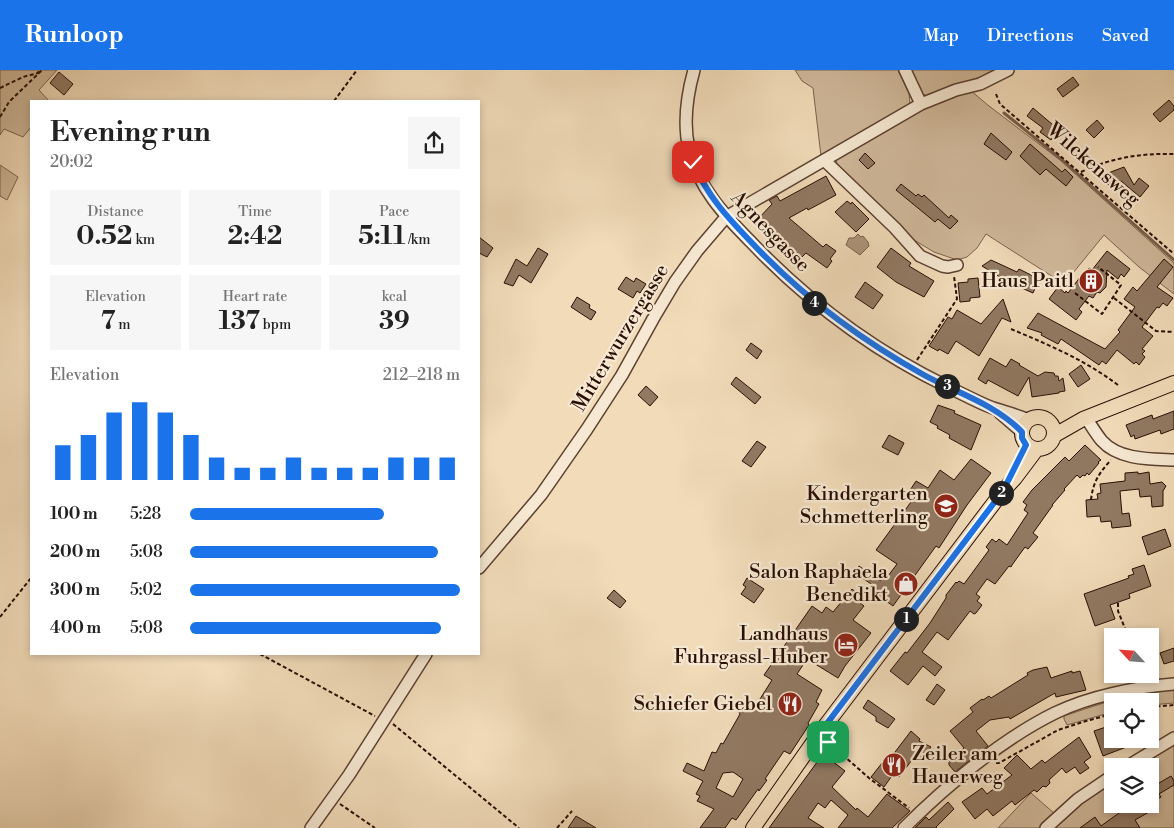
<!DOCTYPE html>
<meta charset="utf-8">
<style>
body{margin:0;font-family:"Libre Bodoni",serif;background:#f6f6f6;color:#222;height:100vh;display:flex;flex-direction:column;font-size:19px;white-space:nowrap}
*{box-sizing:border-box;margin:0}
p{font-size:16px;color:#767676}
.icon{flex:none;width:28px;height:28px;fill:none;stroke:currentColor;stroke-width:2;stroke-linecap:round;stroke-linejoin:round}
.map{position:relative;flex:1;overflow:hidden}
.side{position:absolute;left:30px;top:30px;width:450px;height:555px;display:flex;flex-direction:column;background:#fff;border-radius:0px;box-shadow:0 2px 8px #0003}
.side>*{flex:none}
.needle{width:32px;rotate:296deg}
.tools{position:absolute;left:1104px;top:558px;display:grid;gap:10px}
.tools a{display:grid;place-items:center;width:55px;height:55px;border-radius:0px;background:#fff;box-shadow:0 2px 8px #0003;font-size:25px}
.pin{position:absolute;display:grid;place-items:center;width:42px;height:42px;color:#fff;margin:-21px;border-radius:10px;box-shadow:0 2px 8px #0006}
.km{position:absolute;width:25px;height:25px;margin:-12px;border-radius:50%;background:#222;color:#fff;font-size:14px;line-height:25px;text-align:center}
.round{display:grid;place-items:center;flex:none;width:52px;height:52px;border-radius:0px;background:#f6f6f6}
.summary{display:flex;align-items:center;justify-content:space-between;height:85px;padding:0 20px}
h1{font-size:28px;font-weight:800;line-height:38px}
.metrics{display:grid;grid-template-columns:repeat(3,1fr);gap:8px;height:85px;padding:5px 20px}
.metrics div{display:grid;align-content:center;border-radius:0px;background:#f6f6f6;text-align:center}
.metrics b{font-size:25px;font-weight:800}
.metrics small{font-size:14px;font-weight:400}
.metrics p{font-size:14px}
.chart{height:140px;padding:10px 20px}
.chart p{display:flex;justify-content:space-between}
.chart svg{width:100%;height:90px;margin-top:5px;stroke:#1a73e8;stroke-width:6}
ul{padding:0 20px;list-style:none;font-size:16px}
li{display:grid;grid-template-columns:80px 60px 1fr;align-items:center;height:38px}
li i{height:12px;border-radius:6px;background:#1a73e8}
header{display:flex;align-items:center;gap:30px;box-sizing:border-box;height:70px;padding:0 25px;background:#1a73e8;color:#fff}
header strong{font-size:24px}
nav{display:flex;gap:28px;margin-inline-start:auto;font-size:18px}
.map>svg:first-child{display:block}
.green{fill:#cfb89a;stroke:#7c634e}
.water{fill:#ad957b;stroke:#785f4b}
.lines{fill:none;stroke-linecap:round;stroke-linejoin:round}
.stream{stroke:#785f4b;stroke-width:3}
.building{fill:#917962;stroke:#290e03;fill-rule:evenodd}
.minor-casing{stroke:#5b4130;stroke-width:14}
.major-casing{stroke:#290e03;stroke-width:16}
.path{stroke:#290e03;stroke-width:2;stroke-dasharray:4 2.5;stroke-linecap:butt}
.minor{stroke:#f6e8d2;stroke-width:11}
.major{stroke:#f1dbb9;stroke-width:14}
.route-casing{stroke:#fff;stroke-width:10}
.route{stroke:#1a73e8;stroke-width:6}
.labels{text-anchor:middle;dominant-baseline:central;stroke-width:4.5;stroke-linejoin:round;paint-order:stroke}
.street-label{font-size:20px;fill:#290e03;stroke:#f6e8d2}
.poi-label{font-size:20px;fill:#290e03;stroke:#f6e8d2;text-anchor:end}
</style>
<header>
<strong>Runloop</strong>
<nav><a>Map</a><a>Directions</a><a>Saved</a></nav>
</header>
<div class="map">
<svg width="1174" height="758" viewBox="0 0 1174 758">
<rect width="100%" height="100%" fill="#f1dbb9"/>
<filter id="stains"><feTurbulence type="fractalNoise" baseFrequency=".004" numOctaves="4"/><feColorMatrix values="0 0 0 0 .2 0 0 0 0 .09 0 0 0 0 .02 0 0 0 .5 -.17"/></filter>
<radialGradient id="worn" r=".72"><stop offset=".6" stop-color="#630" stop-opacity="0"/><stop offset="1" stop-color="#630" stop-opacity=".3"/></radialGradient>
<path class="green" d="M0 0H57L39 20 49 31H31V57L23 67 4 59 0 65Z
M795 0H898L909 23 910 34 821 86 813 18 802 11Z
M911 0H999L928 26 922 24Z
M970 20 989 36 1060 90 1174 193V224L1139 197 1104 165 1064 214 986 164 977 178 967 187 957 190 934 182 914 170 837 94 836 88 938 31Z
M0 95 18 107 7 130 0 126Z
M1174 619V633L1150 635V631H1112V642L1067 655 1064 649V646C1100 634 1136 621 1174 619Z
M1174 663V758H998L1031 723 1055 744 1112 702V734H1150V696H1121Z"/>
<path class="water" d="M858 164 861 167 863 166 868 172 869 176 860 185 846 175 849 168H854Z"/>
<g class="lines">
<path class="stream" d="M1004 43 1061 89 1174 190"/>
</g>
<path class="building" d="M59 2 73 14 64 25 50 13Z
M1073 7 1079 15 1063 27 1057 19Z
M1169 30 1174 36V40L1160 52 1153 44Z
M1033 38 1059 60 1051 70 1040 62 1043 58 1027 46Z
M1097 50 1104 58 1094 68 1086 60Z
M991 63 1012 82 1006 90 984 74Z
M1030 74 1062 102 1065 99 1073 107 1066 116 1046 99 1040 105 1020 86Z
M865 83 875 93 868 99 859 90Z
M1124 97 1134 115 1139 108 1149 116 1140 127 1121 111 1115 115 1113 112 1108 115 1103 105Z
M826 106 836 125 808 140 807 138 789 148 823 177 826 174 836 181 830 189 832 191 827 198 806 183 802 187 764 156 766 154 759 148 772 134 769 130 777 126 780 131Z
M901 114 916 126 918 124 922 127 924 125 949 148 951 145 958 151 950 159 938 149 935 152 896 120Z
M847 131 851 134 852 132 869 149 856 162 835 142Z
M479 167 493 178 487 187 479 183Z
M538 178 548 184 531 213 519 205 513 216 504 213 516 189 527 196Z
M891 178 911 193 909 196 934 211 924 227 896 212 877 197Z
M1107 181 1130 199 1124 207 1121 204 1118 209 1107 200 1106 217 1100 223 1097 222 1093 228 1089 226 1079 239 1082 242 1076 250 1049 229 1058 217 1065 223 1066 221 1068 223 1081 206 1082 207 1089 198 1092 200Z
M1164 189 1173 197 1157 217 1173 228 1167 236 1163 233 1159 238 1157 237 1142 257 1153 266 1142 279 1145 281 1142 284 1145 287 1139 295 1136 292 1134 294 1117 280 1106 294 1102 291 1099 295 1061 269 1058 274 1041 265 1042 263 1027 258 1038 243 1105 279 1120 262 1118 260 1135 237 1124 229 1133 217 1137 221Z
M991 190 1017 202 1019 199 1039 209 1033 223 1008 212 982 196Z
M626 207 634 212 636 208 646 214 640 223 637 221 633 228 618 219Z
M978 208 980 227 970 228V231L960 232 958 213 968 212V209Z
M865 212 883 225 873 239 855 227Z
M577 227 590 235 589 238 596 242 591 250 571 237Z
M1003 229 1011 252 1002 248 979 286 956 271 948 284 939 279 938 281 929 276 948 247 952 249 957 240 981 254Z
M751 273 762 281 757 289 746 280Z
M990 288 1006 297 1011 289 1020 294 1019 295 1038 306 1045 302 1054 303 1055 306H1058L1059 311 1063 308 1065 321 1059 322V323L1032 327 1029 307 1018 326 988 310 986 314 978 309Z
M1081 295 1090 309 1078 317 1069 304Z
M736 307 761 327 755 334 731 314Z
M646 316 658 327 650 336 638 325Z
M938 335 955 341 954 343 981 355 971 380 949 368 950 365 937 358 938 356 930 352Z
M1174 341V359L1161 364 1160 360 1135 369 1134 365 1131 367 1126 355 1152 345 1153 349Z
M889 365 904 373 898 385 882 377Z
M757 371 766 377 751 397 742 391Z
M1085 375 1101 390 1098 392 1099 393 1089 405 1087 403 1085 406 1083 405 1080 408 1077 405 1064 419 1065 420 1052 435H1053L1033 463 1038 467 1028 479 1025 477 1012 495 1011 497 1009 496 995 514 987 509 976 524 980 527 977 531 982 535 976 543 974 544 970 541 948 570 937 562 922 582 942 597 935 606 923 596 908 615 890 601 905 582 907 583 930 553 946 528V525L956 512 957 513 959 511 964 514 989 480 986 477 992 469 996 472 999 469 1007 475 1028 443 1024 440 1027 435 1023 432 1032 420 1065 387 1069 391Z
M971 389 991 403 967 435 939 478 936 476 893 536 879 526 880 524 876 520 877 518 855 503 859 496 881 511 883 508 885 510 897 494 876 480 911 432 905 428 916 411 928 418 940 400 954 410Z
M1138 402V404L1149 402 1150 414 1162 412 1166 416 1163 421V436L1152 437 1151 426 1140 427 1139 419 1120 421 1122 444 1129 443 1131 456 1112 458 1111 451 1101 452 1100 446 1087 447 1086 430 1098 429 1097 424 1101 423 1100 414 1125 411V403Z
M1165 459 1171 476 1148 485 1142 467Z
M1144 495 1151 516 1129 524 1130 528 1110 535 1115 549 1095 556 1084 524 1129 508 1128 506 1134 504 1132 499Z
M747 508 764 519 754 533 741 524 746 517 743 515Z
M852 519 858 524 855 529 864 536 853 550 871 563 845 596 838 608 807 589 797 604 822 620 816 632 819 634 808 653 809 655 790 684 784 681 765 709 767 710 759 721 758 719 736 750 732 748 725 758H700L714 739 697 731 700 726 696 724 703 711 683 701 687 693 704 701 712 682 716 683 721 673 723 674 740 644 739 642 744 634 753 640 772 610 764 605 812 536 822 543 826 537 833 542ZM733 702 743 709 733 727 716 718 723 703Z
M614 520 626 531 620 538 607 528Z
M1174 578V591L1164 594 1160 583Z
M1047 597 1051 608 1072 601V603L1080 601 1086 620 1056 627 1055 623 1010 649 1009 647 990 650 976 661 988 676 955 702 949 695V691L964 678 950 661 973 642 970 638 982 629 983 630 989 626 991 628 1028 605 1027 603 1033 600Z
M937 614 945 620 934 635 926 630Z
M868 630 895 649 888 658 876 651V647L863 638Z
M1112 655V669H1127L1129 676 1103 686 1094 661Z
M911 661 920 669 919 671 931 677 922 690 915 686 899 707 894 703 884 717 871 707 886 688 889 690Z
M1079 667 1091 687 1084 692 1089 698 1080 704 1075 697 1066 703 1062 698 1049 710 1050 713 1046 717 1043 716 1037 722 1034 720 1015 735 1012 731 993 746 987 739 975 749 962 732 982 718 987 724 1012 705 1004 698 1017 685 1031 699 1042 690 1045 693Z
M823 684 845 701 832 717 856 740 857 738 868 747 887 724 910 741 892 758H838L848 745 831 730 825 738 818 733 808 748 824 758H769Z
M1171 706 1174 711V715L1159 724 1161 727 1150 734V710L1154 716Z
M948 732 954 739 936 757 937 758H915L926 747 929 750Z
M1140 734H1144L1149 742 1135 750 1140 758H1080L1095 747 1101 756 1126 738 1128 741Z
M576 746 596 758H568Z"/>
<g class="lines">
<defs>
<path id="minor" d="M694 0C687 25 683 53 689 79 698 117 724 145 751 172 809 233 872 280 948 317 963 324 977 332 993 338 1005 342 1017 345 1029 350
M905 0 921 34
M824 90 895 158 920 186 942 196 948 197 957 195
M1000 343 1022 362
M1086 348C1091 355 1096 364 1102 371 1119 390 1151 389 1174 390
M479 498 541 425 587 359 622 305 653 249 675 212 697 181 726 147 921 34 956 20 980 14 1008 0
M1128 696 1174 668
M311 758 349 705 426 584
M904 758C946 716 1002 669 1055 643 1090 626 1136 617 1174 614
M1046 758 1078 729 1112 706"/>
<path id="major" d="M1022 363a16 16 0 1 1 32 0a16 16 0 1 1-32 0Z
M1055 365 1083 349 1174 313
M753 758 819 664 1003 421 1015 408 1036 380"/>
</defs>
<use href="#minor" class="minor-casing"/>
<use href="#major" class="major-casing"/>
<path class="path" d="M0 18 23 7 38 3 39 0
M996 24 1000 34 1174 184
M334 31 357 0
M0 47 9 32 42 0
M1081 102C1110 88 1141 83 1174 84
M1075 223 1102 244 1121 215 1098 197
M1114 228 1156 261 1174 262
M1011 259C1049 275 1085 290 1118 315
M917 290 957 229 954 206
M1091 430C1093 412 1099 403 1111 390
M1118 533V541L1128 566
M0 547 31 508
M260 584 375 646
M1105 637 1112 638
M1150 637 1174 635
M393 654 519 758
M828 672 869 708 909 738
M996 693H999L1058 660 1086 651 1112 644
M340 734 375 758
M557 758 572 741"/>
<use href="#minor" class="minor"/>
<use href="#major" class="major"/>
</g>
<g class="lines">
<defs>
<path id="route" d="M693 92C707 126 728 148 753 174 804 228 859 269 924 305 957 323 995 334 1022 362V368L1026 375 1003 421 819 664 828 672"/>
</defs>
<use href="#route" class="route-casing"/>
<use href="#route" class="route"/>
</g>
<defs>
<symbol id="building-disc" viewBox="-11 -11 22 22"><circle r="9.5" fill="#8f2418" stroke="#f6e8d2"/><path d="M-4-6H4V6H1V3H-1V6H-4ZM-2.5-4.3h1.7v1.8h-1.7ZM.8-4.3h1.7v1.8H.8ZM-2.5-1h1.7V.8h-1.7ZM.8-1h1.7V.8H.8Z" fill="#fff"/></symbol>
<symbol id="school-disc" viewBox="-11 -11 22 22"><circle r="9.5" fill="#8f2418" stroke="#f6e8d2"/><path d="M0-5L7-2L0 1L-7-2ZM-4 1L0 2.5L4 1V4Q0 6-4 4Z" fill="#fff"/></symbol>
<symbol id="shop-disc" viewBox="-11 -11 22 22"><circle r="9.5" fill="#8f2418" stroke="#f6e8d2"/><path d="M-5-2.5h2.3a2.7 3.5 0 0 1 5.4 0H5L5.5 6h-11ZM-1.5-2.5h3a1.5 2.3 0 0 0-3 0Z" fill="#fff"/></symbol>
<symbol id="hotel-disc" viewBox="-11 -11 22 22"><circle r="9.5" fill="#8f2418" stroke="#f6e8d2"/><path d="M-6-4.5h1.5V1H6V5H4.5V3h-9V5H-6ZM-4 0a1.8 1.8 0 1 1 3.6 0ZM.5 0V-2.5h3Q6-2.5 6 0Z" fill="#fff"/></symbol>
<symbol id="restaurant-disc" viewBox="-11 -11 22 22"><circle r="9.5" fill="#8f2418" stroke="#f6e8d2"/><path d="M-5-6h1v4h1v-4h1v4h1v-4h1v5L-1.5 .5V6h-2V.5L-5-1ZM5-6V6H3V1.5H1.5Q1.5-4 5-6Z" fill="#fff"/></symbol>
</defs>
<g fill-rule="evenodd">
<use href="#building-disc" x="1077" y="197" width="28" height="28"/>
<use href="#school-disc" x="932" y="422" width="28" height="28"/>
<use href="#shop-disc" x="892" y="500" width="28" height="28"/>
<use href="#hotel-disc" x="832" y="561" width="28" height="28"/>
<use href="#restaurant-disc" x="776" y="620" width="28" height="28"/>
<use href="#restaurant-disc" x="880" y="681" width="28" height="28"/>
</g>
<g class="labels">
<g class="street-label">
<text transform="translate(1093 95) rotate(41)">Wilckensweg</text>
<text transform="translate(770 162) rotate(46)">Agnesgasse</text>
<text transform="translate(621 268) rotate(-59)">Mitterwurzergasse</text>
</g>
<g class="poi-label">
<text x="1074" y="211">Haus Paitl</text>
<text x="928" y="424">Kindergarten<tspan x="928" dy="23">Schmetterling</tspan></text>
<text x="888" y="502">Salon Raphaela<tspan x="888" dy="23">Benedikt</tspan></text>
<text x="828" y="564">Landhaus<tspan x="828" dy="23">Fuhrgassl-Huber</tspan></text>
<text x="772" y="634">Schiefer Giebel</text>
<text x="912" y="684" text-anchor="start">Zeiler am<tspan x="912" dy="23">Hauerweg</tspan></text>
</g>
</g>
<rect width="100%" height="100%" filter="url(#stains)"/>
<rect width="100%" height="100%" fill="url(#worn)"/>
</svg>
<div class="tools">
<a><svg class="needle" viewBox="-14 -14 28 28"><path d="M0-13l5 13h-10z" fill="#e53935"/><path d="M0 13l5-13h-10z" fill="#767676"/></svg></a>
<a><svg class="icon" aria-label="locate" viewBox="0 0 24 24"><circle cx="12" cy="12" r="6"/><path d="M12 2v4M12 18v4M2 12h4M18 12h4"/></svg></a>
<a><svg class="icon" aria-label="layers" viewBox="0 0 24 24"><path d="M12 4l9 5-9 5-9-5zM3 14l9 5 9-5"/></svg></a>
</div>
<div class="pin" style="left:828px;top:672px;background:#1e9e55"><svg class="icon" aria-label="arrive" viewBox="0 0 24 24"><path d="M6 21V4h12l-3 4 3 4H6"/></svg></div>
<div class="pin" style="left:693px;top:92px;background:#d93025"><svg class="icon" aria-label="check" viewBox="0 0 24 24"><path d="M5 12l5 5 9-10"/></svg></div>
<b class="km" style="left:906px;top:549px">1</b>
<b class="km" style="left:1001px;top:423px">2</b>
<b class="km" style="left:947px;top:316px">3</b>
<b class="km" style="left:814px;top:233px">4</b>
<section class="side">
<div class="summary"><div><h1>Evening run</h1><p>20:02</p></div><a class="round"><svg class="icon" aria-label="share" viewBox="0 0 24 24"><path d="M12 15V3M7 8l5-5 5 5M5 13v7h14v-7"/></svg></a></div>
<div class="metrics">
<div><p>Distance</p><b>0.52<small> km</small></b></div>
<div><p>Time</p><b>2:42</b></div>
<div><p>Pace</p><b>5:11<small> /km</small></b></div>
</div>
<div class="metrics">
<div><p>Elevation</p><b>7<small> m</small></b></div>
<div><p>Heart rate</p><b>137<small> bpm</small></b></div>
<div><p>kcal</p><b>39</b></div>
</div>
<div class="chart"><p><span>Elevation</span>212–218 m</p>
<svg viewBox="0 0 160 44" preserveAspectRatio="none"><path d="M5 44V27M15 44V22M25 44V11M35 44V6M45 44V11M55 44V22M65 44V33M75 44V38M85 44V38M95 44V33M105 44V38M115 44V38M125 44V38M135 44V33M145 44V33M155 44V33"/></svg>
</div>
<ul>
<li><b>100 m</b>5:28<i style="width:72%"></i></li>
<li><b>200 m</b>5:08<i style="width:92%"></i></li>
<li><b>300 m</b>5:02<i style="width:100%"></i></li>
<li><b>400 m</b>5:08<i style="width:93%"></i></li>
</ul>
</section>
</div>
